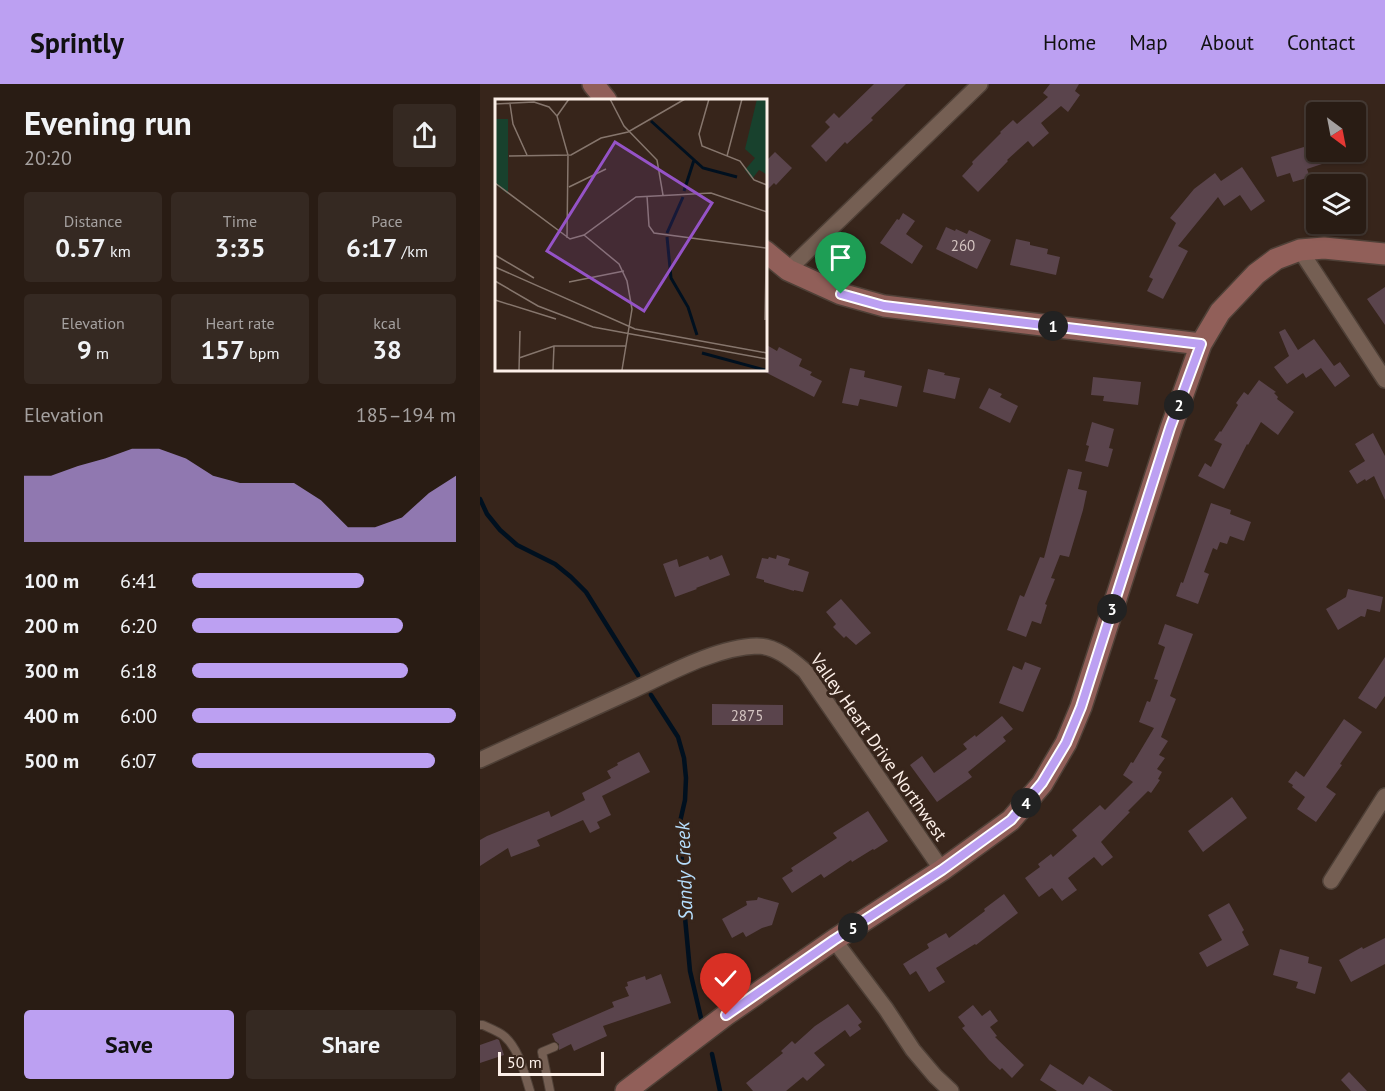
<!DOCTYPE html>
<meta charset="utf-8">
<style>
body{margin:0;font-family:"PT Sans",sans-serif;background:#352922;color:#f1f3f6;height:100vh;display:flex;flex-direction:column;font-size:22px;white-space:nowrap}
*{box-sizing:border-box;margin:0}
p{font-size:20px;color:#a5a1a0}
.icon{flex:none;width:33px;height:33px;fill:none;stroke:currentColor;stroke-width:2;stroke-linecap:round;stroke-linejoin:round}
.map{position:relative;flex:1;overflow:hidden}
.details{display:flex;flex-direction:column;background:#291c14;width:480px}
.details>*{flex:none}
.needle{width:39px;rotate:148deg}
.buttons{position:absolute;left:826px;top:18px;display:grid;gap:12px}
.buttons a{display:grid;place-items:center;width:60px;height:60px;border-radius:6px;background:#291c14;box-shadow:0 2px 4px #0004,0 0 0 2px #453a34;font-size:30px}
.scale{position:absolute;left:18px;bottom:15px;width:106px;box-sizing:border-box;padding-left:6px;border:3px solid #fcefe8;border-top:0;font-size:16px;line-height:21px;white-space:nowrap;color:#fcefe8;-webkit-text-stroke:4px #37251b;paint-order:stroke}
.pin{position:absolute;display:grid;place-items:center;width:51px;height:51px;color:#fff;margin:-62px -26px;border-radius:50% 50% 50% 0;rotate:-45deg;box-shadow:0 0 6px #0007}
.pin .icon{rotate:45deg}
.km{position:absolute;width:30px;height:30px;margin:-15px;border-radius:50%;background:#222;color:#fff;font-size:16px;line-height:30px;text-align:center}
.round{display:grid;place-items:center;flex:none;width:63px;height:63px;border-radius:6px;background:#352922}
.headline{display:flex;align-items:center;justify-content:space-between;height:102px;padding:0 24px}
h1{font-size:33px;font-weight:700;line-height:45px}
.figures{display:grid;grid-template-columns:repeat(3,1fr);gap:9px;height:102px;padding:6px 24px}
.figures div{display:grid;align-content:center;border-radius:6px;background:#352922;text-align:center}
.figures b{font-size:26px;font-weight:700}
.figures small{font-size:16px;font-weight:400}
.figures p{font-size:16px}
.chart{height:168px;padding:12px 24px}
.chart p{display:flex;justify-content:space-between}
.chart svg{width:100%;height:108px;margin-top:6px;fill:#bca0f2;opacity:.7}
.cta{display:flex;gap:12px;margin-top:auto;padding:12px 24px}
.cta a{flex:1;height:69px;border-radius:6px;background:#bca0f2;color:#111;font-size:24px;font-weight:700;line-height:69px;text-align:center}
.cta a+a{background:#352922;color:#f1f3f6}
ul{padding:0 24px;list-style:none;font-size:20px}
li{display:grid;grid-template-columns:96px 72px 1fr;align-items:center;height:45px}
li i{height:15px;border-radius:8px;background:#bca0f2}
header{display:flex;align-items:center;gap:36px;box-sizing:border-box;height:84px;padding:0 30px;background:#bca0f2;color:#111}
header strong{font-size:28px}
nav{display:flex;gap:33px;margin-inline-start:auto;font-size:21px}
main{display:flex;flex:1;min-height:0}
.map>svg:first-child{display:block}
.lines{fill:none;stroke-linecap:round;stroke-linejoin:round}
.stream{stroke:#00101f;stroke-width:4.5}
.building{fill:#5a444c}
.lane-casing{stroke:#4f4037;stroke-width:10}
.street-casing{stroke:#4f4037;stroke-width:18}
.secondary-casing{stroke:#4f4037;stroke-width:24}
.lane{stroke:#755f53;stroke-width:8}
.street{stroke:#755f53;stroke-width:15}
.secondary{stroke:#915f59;stroke-width:21}
.route-casing{stroke:#fff;stroke-width:12}
.route{stroke:#bca0f2;stroke-width:8}
.labels{text-anchor:middle;dominant-baseline:central;stroke-width:6;stroke-linejoin:round;paint-order:stroke}
.number-label{font-size:15px;fill:#d4c4c1}
.street-label{font-size:18px;fill:#fcefe8;stroke:#37251b}
.water-label{font-size:20px;font-style:italic;fill:#b6defd;stroke:#37251b}
.inset-river{fill:none;stroke:#00101f;stroke-width:3}
.inset-road{fill:none;stroke:#86766d;stroke-width:1.5}
.view{fill:#9553c7;fill-opacity:0.15;stroke:#9553c7;stroke-width:3}
.inset-edge{fill:none;stroke:#fcefe8;stroke-width:3}
</style>
<header>
<strong>Sprintly</strong>
<nav><a>Home</a><a>Map</a><a>About</a><a>Contact</a></nav>
</header>
<main>
<section class="details">
<div class="headline"><div><h1>Evening run</h1><p>20:20</p></div><a class="round"><svg class="icon" aria-label="share" viewBox="0 0 24 24"><path d="M12 15V3M7 8l5-5 5 5M5 13v7h14v-7"/></svg></a></div>
<div class="figures">
<div><p>Distance</p><b>0.57<small> km</small></b></div>
<div><p>Time</p><b>3:35</b></div>
<div><p>Pace</p><b>6:17<small> /km</small></b></div>
</div>
<div class="figures">
<div><p>Elevation</p><b>9<small> m</small></b></div>
<div><p>Heart rate</p><b>157<small> bpm</small></b></div>
<div><p>kcal</p><b>38</b></div>
</div>
<div class="chart"><p><span>Elevation</span>185–194 m</p>
<svg viewBox="0 0 160 44" preserveAspectRatio="none"><path d="M0 44V17L10 17L20 13L30 10L40 6L50 6L60 10L70 17L80 20L90 20L100 20L110 27L120 38L130 38L140 34L150 24L160 17V44z"/></svg>
</div>
<ul>
<li><b>100 m</b>6:41<i style="width:65%"></i></li>
<li><b>200 m</b>6:20<i style="width:80%"></i></li>
<li><b>300 m</b>6:18<i style="width:82%"></i></li>
<li><b>400 m</b>6:00<i style="width:100%"></i></li>
<li><b>500 m</b>6:07<i style="width:92%"></i></li>
</ul>
<div class="cta"><a>Save</a><a>Share</a></div>
</section>
<div class="map">
<svg width="905" height="1007" viewBox="0 0 905 1007">
<rect width="100%" height="100%" fill="#37251b"/>
<g class="lines">
<path class="stream" d="M0 415 7 430 20 446 37 461 75 480 91 493 106 508 158 591
M171 611 198 653 204 674 206 694 205 716 200 738 204 823 210 887 221 934
M232 970 240 1007"/>
</g>
<path class="building" d="M394 0H426L391 34 393 36 382 46 367 60 365 58 346 78 331 62 350 43 345 38 354 29 359 34Z
M570 0H599L595 7 600 11 588 28 581 22 561 39 569 49 553 63 548 57 527 76 528 77 498 108 482 92 493 80 492 78 521 49 520 48 533 36 537 40 568 13 563 9Z
M837 59V68H845L848 78 827 85 830 93 813 98 810 89 797 93 791 73Z
M295 68 312 84 296 101 294 99 285 108V78Z
M762 83 785 117 771 127 760 111 744 122 738 113 698 162 708 167 683 215 667 207 673 195 669 193 696 139 690 134 714 105 735 89 741 97Z
M423 129 435 137 426 150 443 162 432 180 400 159 417 135 419 136Z
M466 143 475 147 476 145 487 150 489 146 511 156 497 185 456 165Z
M536 155 550 158V161L568 165 567 170 580 173 576 191 530 181Z
M905 203V241L887 215Z
M805 245 818 266 834 255 854 282 860 278 870 292 855 303 841 284 826 294 823 289 807 300 794 283 809 272 799 248Z
M285 260 297 267 299 263 322 275 319 282 332 288 330 291 342 297 334 313 285 288Z
M370 284 385 287 384 293 422 302 417 323 380 315 378 322 362 319Z
M448 285 465 289 464 291 480 294 475 315 443 308Z
M613 293 661 298 658 321 623 317 624 312 611 311Z
M779 296 796 308 794 309 798 313 797 315 814 328 798 351 781 338 768 361 767 360 744 405 718 392 725 379 731 383 742 360 734 356 740 347 741 348 758 321 756 319 764 308 768 311Z
M509 304 522 310 520 313 538 322 530 339 499 324Z
M612 338 634 345 629 364 633 365 628 383 605 377 609 362 606 361Z
M893 349 905 372V416L894 392 886 397 885 395 877 400 869 387 885 377 875 360Z
M588 385 602 388 598 405 607 407 603 426 589 473 580 471 571 494 575 495 565 520 567 521 561 540 552 537 546 553 527 546 540 511 544 513 560 473 564 474Z
M731 419 751 426 750 430 771 438 764 457 750 452 747 460 740 458 737 466 733 464 724 488 729 490 718 520 696 512 701 498 703 499Z
M242 471 250 491 216 504 217 505 195 513 183 480 197 475 199 483 228 472 230 476Z
M297 471 310 475 308 481 329 488 323 508 314 506V507L284 498V496L276 494 282 474 288 475 289 473 296 475Z
M868 505 903 513 900 528 887 525 885 533 881 532 858 546 846 525 866 513Z
M361 515 391 549 376 561 366 552 364 554 353 543 356 540 346 528Z
M685 540 713 550 690 612 696 615 681 653 688 657 679 671 685 674 677 685 682 688 678 695 680 696 671 709 668 707 648 727 650 728 621 758 633 773 622 782 614 773 588 794 597 806 582 817 572 804 559 813 545 794 560 783 558 780 571 770 573 773 597 752 592 746 620 721 625 726 653 698 643 691 651 678 653 679 674 644 659 638 667 617 670 618 678 596 674 595 685 563 678 560Z
M905 573V612L896 625 878 614Z
M545 578 561 584 543 628 519 619 533 582 542 586Z
M232 620 303 621V641H232Z
M522 632 533 645 523 653 526 657 488 688 492 693 457 718 430 681 442 672 454 689 487 665 483 660 495 651 496 653Z
M864 635 882 648 860 680 862 681 846 703 856 710 836 738 817 725 825 713 812 703 813 701 808 698 816 687 824 693Z
M159 668 170 688 122 712 131 731 117 738 120 744 110 749 103 736 57 756 60 762 31 773 28 764 0 782V756L7 752 69 727 71 733 105 716 102 709 131 694 127 687 138 681 137 679Z
M752 713 767 734 723 768 708 747Z
M388 727 408 757 394 766 393 765 372 778 371 776 344 794 341 790 312 809 302 794 313 787 311 784 357 754 353 749Z
M524 810 538 829 496 861 495 860 456 884 465 898 449 908 436 887 430 891 423 880 449 864 447 860 466 849 469 854 505 827 504 825Z
M278 813 299 819 292 841 282 844 266 853 263 848 252 854 242 835 267 821 266 817 277 816Z
M749 819 764 846 762 848 769 861 727 883 719 869 742 856 728 831Z
M905 854V880L871 898 859 876 882 863 883 865Z
M800 865 829 873 828 879 842 883 835 910 816 904 818 898 793 891Z
M181 890 191 919 123 942 127 952 94 967 91 960 79 966V960L75 957 72 950 134 923 132 918 149 912 145 903 148 902 147 898 165 892 166 896Z
M368 920 382 938 378 941 381 945 370 953 365 946 334 969 345 981 327 997 323 993 306 1007H273L266 999 303 969 301 967 312 957 315 960 335 942Z
M493 921 502 932 510 926 518 937 510 943 517 952 515 953 544 981 532 994 522 984 520 986 509 976 482 944 485 942 478 933Z
M17 955 19 956 24 971 0 979V961Z
M570 980 603 1001 609 992 633 1007H577L560 996Z
M869 988 887 1007H871L861 996Z"/>
<g class="lines">
<defs>
<path id="lane" d="M0 941H3C9 944 18 947 24 952 39 965 44 988 50 1007
M70 1007 62 968 74 963"/>
<path id="street" d="M820 166 905 296
M308 186 500 0
M0 676C50 653 99 631 149 608 186 591 236 563 277 562 296 562 312 576 325 587L462 786
M851 797 905 712
M354 856 406 925 433 966 455 992 471 1007"/>
<path id="secondary" d="M113 0 126 16
M285 167 308 186 361 210 404 222 721 260
M146 1007 246 931 354 856 462 786 531 736 562 700 586 659 601 623 691 344 721 260 740 228 776 190 796 175 820 166 844 164 905 170"/>
</defs>
<use href="#lane" class="lane-casing"/>
<use href="#street" class="street-casing"/>
<use href="#secondary" class="secondary-casing"/>
<use href="#lane" class="lane"/>
<use href="#street" class="street"/>
<use href="#secondary" class="secondary"/>
</g>
<g class="lines">
<defs>
<path id="route" d="M246 931 354 856 462 786 531 736 562 699 586 659 601 623 690 344 721 260 404 222 361 210"/>
</defs>
<use href="#route" class="route-casing"/>
<use href="#route" class="route"/>
</g>
<g class="labels">
<g class="number-label">
<text x="483" y="161">260</text>
<text x="267" y="631">2875</text>
</g>
<g class="street-label">
<text transform="translate(399 663) rotate(55)">Valley Heart Drive Northwest</text>
</g>
<g class="water-label">
<text transform="translate(204 787) rotate(-92)">Sandy Creek</text>
</g>
</g>
<g transform="translate(15 15)">
<rect width="272" height="272" fill="#37251b"/>
<path d="M262 0H271V75L264 71 257 80 250 71 260 59 250 50ZM0 20H13V95L0 85Z" fill="#18412d"/>
<path class="inset-river" d="M156 22 208 69 242 78M189 92 199 61M172 134 188 98M172 138 176 179 193 208 202 236M207 254 270 271"/>
<path class="inset-road" d="M115 0 129 27 162 61 168 96M214 0 204 35 207 47 245 62 259 81 272 86M0 5 39 3 54 8 62 17 73 56 72 139M15 5 18 25 32 56M62 17 74 0M14 57 76 56 106 39 133 33 190 0M232 57 247 0M0 84 75 140 89 136 141 98 216 94 272 113M74 88 111 70M152 97 154 127 159 134 271 149M89 136 124 165 132 182 137 210 127 271M0 156 39 179M0 168 140 230 272 254M0 182 43 207 98 228 272 260M74 183 129 172M0 201 61 220M270 221 272 116M24 259 59 247H131M24 271 25 232M58 271 59 247"/>
<path class="view" d="M120 43 217 104 149 212 52 152Z"/>
<rect width="272" height="272" class="inset-edge"/>
</g>
</svg>
<div class="buttons">
<a><svg class="needle" viewBox="-14 -14 28 28"><path d="M0-13l5 13h-10z" fill="#e53935"/><path d="M0 13l5-13h-10z" fill="#a5a1a0"/></svg></a>
<a><svg class="icon" aria-label="layers" viewBox="0 0 24 24"><path d="M12 4l9 5-9 5-9-5zM3 14l9 5 9-5"/></svg></a>
</div>
<div class="scale">50 m</div>
<div class="pin" style="left:361px;top:210px;background:#1e9e55"><svg class="icon" aria-label="arrive" viewBox="0 0 24 24"><path d="M6 21V4h12l-3 4 3 4H6"/></svg></div>
<div class="pin" style="left:246px;top:931px;background:#d93025"><svg class="icon" aria-label="check" viewBox="0 0 24 24"><path d="M5 12l5 5 9-10"/></svg></div>
<b class="km" style="left:573px;top:242px">1</b>
<b class="km" style="left:699px;top:321px">2</b>
<b class="km" style="left:632px;top:525px">3</b>
<b class="km" style="left:546px;top:719px">4</b>
<b class="km" style="left:373px;top:844px">5</b>
</div>
</main>
